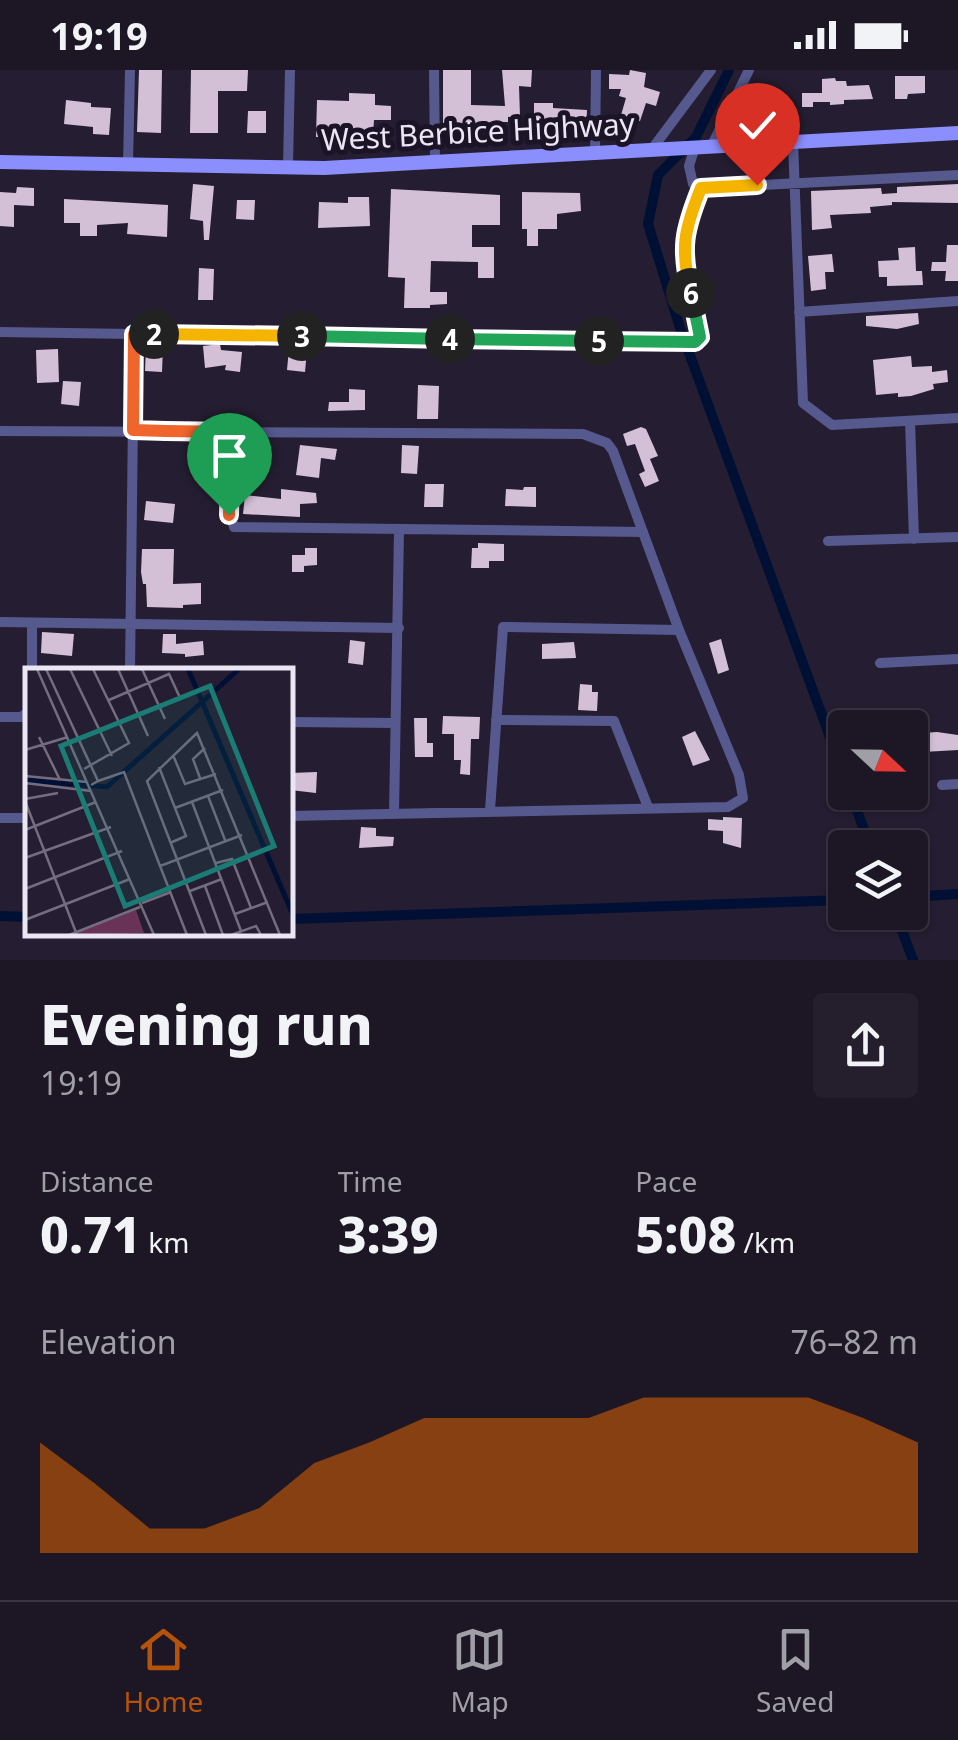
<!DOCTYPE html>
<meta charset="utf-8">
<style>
body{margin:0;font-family:"Noto Sans",sans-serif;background:#251f2d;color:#f1f3f6;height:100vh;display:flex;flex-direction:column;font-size:38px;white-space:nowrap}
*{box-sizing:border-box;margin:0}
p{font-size:32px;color:#a09fa7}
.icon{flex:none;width:55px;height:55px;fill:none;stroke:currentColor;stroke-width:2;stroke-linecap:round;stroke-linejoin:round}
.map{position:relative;height:890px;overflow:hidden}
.details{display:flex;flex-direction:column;background:#1c1625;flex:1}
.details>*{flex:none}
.needle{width:65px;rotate:112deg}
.controls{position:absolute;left:828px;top:640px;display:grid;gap:20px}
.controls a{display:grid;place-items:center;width:100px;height:100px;border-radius:10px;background:#1c1625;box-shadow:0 2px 8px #0004,0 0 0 2px #3a3542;font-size:50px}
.pin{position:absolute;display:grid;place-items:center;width:85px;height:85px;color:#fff;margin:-102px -42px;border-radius:50% 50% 50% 0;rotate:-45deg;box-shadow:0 0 10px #0007}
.pin .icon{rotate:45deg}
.km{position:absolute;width:50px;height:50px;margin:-25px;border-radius:50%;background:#222;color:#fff;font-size:28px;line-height:50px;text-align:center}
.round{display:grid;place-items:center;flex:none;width:105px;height:105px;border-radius:10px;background:#251f2d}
.overview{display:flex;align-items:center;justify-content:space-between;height:170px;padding:0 40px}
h1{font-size:55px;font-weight:800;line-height:75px}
.figures{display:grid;grid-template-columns:repeat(3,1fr);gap:15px;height:170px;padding:10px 40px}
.figures div{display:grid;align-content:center}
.figures b{font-size:50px;font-weight:800}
.figures small{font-size:28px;font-weight:400}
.figures p{font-size:28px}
.chart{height:280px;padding:20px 40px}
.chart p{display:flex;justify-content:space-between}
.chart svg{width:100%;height:180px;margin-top:10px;fill:#b45309;opacity:.7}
.status{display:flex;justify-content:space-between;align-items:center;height:70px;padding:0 50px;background:#1c1625;direction:ltr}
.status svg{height:28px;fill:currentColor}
.dock{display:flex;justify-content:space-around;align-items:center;height:140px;border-top:2px solid #3a3542;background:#1c1625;font-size:28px;color:#a09fa7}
.dock a{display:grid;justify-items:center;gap:5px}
.dock .on{color:#b45309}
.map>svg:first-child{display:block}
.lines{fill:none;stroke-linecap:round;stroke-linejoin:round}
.canal{stroke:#001035;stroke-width:10}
.building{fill:#d3c0d7}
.minor{stroke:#56598e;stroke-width:10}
.major{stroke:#8b8efd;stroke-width:14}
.split-1-casing{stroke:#fff;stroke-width:20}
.split-2-casing{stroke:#fff;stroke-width:20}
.split-3-casing{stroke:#fff;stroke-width:20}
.split-4-casing{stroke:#fff;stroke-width:20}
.split-5-casing{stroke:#fff;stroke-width:20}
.split-6-casing{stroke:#fff;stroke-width:20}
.split-7-casing{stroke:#fff;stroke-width:20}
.split-1{stroke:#f0652b;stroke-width:12}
.split-2{stroke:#f0652b;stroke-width:12}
.split-3{stroke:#f5b400;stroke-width:12}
.split-4{stroke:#22a559;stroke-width:12}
.split-5{stroke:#22a559;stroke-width:12}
.split-6{stroke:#22a559;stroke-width:12}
.split-7{stroke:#f5b400;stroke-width:12}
.labels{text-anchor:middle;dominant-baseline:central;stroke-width:10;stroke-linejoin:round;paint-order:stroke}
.street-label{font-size:30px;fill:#eae6f3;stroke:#1b1427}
.inset-river{fill:none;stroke:#001035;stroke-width:5}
.inset-road{fill:none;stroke:#746d7f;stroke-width:2.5}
.view{fill:#1a7c75;fill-opacity:0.15;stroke:#1a7c75;stroke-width:5}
.inset-edge{fill:none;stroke:#eae6f3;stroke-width:5}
</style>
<div class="status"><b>19:19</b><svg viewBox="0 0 49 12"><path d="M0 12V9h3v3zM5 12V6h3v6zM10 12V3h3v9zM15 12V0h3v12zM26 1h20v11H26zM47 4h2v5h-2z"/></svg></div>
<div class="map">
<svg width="958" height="890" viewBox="0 0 958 890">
<rect width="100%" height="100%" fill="#251d31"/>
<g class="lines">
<path class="canal" d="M729 0 696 67 658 105 648 154 681 261 845 708
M850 722 871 778
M910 827 958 824
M895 842 913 890
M0 846 28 847
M290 849 845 830"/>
</g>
<path class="building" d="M139 0H162L161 63 137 62Z
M191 0H248L247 21H218V63H190Z
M443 0H471V35L505 36 502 0H532L531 17 519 16 520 46 508 47V52H491V58H443Z
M630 0 646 3 644 17 660 22 656 36 646 33 640 51 621 45 626 28 619 26 621 19H609V4L629 5Z
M895 6H925V23L908 24 907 29H895Z
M835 8 836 11H846L847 16 869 15 873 29 844 30V34L830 35V32H813V37H802V23H822V9Z
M349 23 375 24V35L391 36V50H374L373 65 316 67 317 30 349 31Z
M66 30 91 33V37L111 38 109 65 93 64V57L64 54Z
M534 33H553V38L587 40 586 65 559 63V55L534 54Z
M248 41H266V63H247Z
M193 114 214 116 209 170H204L203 151 190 149Z
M958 114V133L892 132V135L870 137 871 143 830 145 832 158 812 160 811 121 881 118 882 124 897 123V117Z
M17 117 34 118V136L14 135V157L0 156V122L16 123Z
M391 119 500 125V155H472V177H494V208H478V192L431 191 430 222H447V234L430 235V238H404L405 208 388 207Z
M522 122 580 123 581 141 557 144V159H538V176H527V159H522Z
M348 127H369L370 156 318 158 319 132 348 133Z
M64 129 168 135 167 167 127 164 128 153 97 155V166H80V153H64Z
M237 130H255L254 150 236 149Z
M947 175H958V211H945L946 201H931L932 192H946Z
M915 177 916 201H922L923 215 887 216V207H879L878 191 899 190 898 178Z
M832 184 834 202H825L826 219 811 221 808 186Z
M199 198 214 199 213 230H198Z
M918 243 919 254 897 259 866 256V246Z
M220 274 221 280 242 282 240 302 225 300 226 295 205 298 203 276Z
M146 276H163L162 302 145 301Z
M289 278 307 280 305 302 287 300Z
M58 279 59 312 37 313 36 280Z
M911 286 912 297 932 296V302L947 300 948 312 933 314 934 319 911 326 898 327V323L876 325 873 290Z
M63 311 81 312 79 336 61 334Z
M418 315 439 316 438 349H417Z
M349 319 365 320V340L328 341 329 332H349Z
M641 357 646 359 658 386 650 389 659 411 645 417 639 404 645 401 635 374 627 376 623 364Z
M300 375 337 379 335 390 321 388 319 408 296 405Z
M402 375 419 376 417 404 401 403Z
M425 414H444L443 437H424Z
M524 417H536V437L505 436 506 419 523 420Z
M281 419 316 423 317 433 300 434V447L243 444 245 425 281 429Z
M146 431 175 434 173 453 144 450Z
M478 473 504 474V491H489V498H471L472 478H478Z
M305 478H317V495L304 496V502H292V485H305Z
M142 479H174L173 514 201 513V534L183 535V538L147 537 146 514H143L141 502Z
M42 562 74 564 72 586 41 583Z
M163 564H176V574L203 571 204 585 185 587V584L162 583Z
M721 569 729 600 718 604 709 573Z
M350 570 365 572 363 595 348 593Z
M574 572 576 588 542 589V574Z
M580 614 592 615V622H598L597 641 578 640Z
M443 646 480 647 479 669H471L470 705 460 704 461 690H454V664H442Z
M414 648H427V673H433V687H415Z
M695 661 710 690 693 696 682 667Z
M937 662 958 665V680L923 682V663Z
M317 702 316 723 290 720V703Z
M723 747 742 748 741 778 723 773V761L708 760V749L723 750Z
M361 757 376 758V766L394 767 393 776 359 778Z"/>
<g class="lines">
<path class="minor" d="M434 0 435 91
M793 72 803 333 832 355 958 348
M695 77 689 96 693 114 701 118 958 105
M711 77 749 0
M652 79 711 0
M595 83 596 0
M128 95 130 0
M288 97 290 0
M799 242 958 231
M0 262 134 264 130 600
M134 264 695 272 700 267V258L682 180 684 161 701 118
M910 351 914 469
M0 361 583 364 607 373 613 381 679 560 739 705 743 728 728 737 290 746
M231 362 227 433 234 457 643 462
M828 471 958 467
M0 552 399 558
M880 593 958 589
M32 600V553
M0 647H21L28 642
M496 650 614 651 648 737
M290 652 395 653
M942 715 958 714
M490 740 503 557 679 560
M394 744 399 460
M0 748H28"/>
<path class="major" d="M0 92 324 98 958 63"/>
</g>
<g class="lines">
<defs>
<path id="split-1" d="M166 361 231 362 229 445"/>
<path id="split-2" d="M154 264H134L133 360 166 361"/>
<path id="split-3" d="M154 264 302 266"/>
<path id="split-4" d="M302 266 450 269"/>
<path id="split-5" d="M450 269 599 271"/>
<path id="split-6" d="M599 271 695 272 700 267 691 223"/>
<path id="split-7" d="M691 223C680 178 684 160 701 118L757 115"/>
</defs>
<use href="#split-1" class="split-1-casing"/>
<use href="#split-2" class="split-2-casing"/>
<use href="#split-3" class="split-3-casing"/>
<use href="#split-4" class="split-4-casing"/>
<use href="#split-5" class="split-5-casing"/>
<use href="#split-6" class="split-6-casing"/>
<use href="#split-7" class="split-7-casing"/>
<use href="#split-1" class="split-1"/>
<use href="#split-2" class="split-2"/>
<use href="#split-3" class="split-3"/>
<use href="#split-4" class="split-4"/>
<use href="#split-5" class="split-5"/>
<use href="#split-6" class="split-6"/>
<use href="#split-7" class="split-7"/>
</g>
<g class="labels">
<g class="street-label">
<text transform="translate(478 61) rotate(-3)">West Berbice Highway</text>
</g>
</g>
<g transform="translate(25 598)">
<rect width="268" height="268" fill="#251d31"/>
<path d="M111 242 119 265 54 267 53 264Z" fill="#683356"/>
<path class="inset-river" d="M163 1 268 247M0 112 82 119 214 1"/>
<path class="inset-road" d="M12 1 129 267M21 1 73 113 66 117M45 1 87 88M93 1 123 68M117 1 140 51M84 32 144 6 156 32M14 69 35 112M0 82 43 69M148 87 160 116 191 106M134 99 161 168 145 175M59 101 104 75 68 1M0 108 62 114M175 110 168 91 180 80M73 113 99 104 135 198M0 115 66 123M183 128 200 172M0 131 33 125M0 133 52 267M167 134 216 263M150 140 198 122M0 162 71 134M0 190 86 159M191 195 207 191 226 240M180 218 198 267M0 221 97 183M165 223 197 211M117 235 146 224M210 246 243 234M0 252 105 211M44 267 115 239M162 267 135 198 217 167M181 267 122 113 172 65 255 267M206 267 231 258 236 267"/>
<path class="view" d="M185 18 249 178 100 238 36 78Z"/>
<rect width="268" height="268" class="inset-edge"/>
</g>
</svg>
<div class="controls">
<a><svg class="needle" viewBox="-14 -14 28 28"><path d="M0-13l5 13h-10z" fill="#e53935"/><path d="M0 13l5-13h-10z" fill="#a09fa7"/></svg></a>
<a><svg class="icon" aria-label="layers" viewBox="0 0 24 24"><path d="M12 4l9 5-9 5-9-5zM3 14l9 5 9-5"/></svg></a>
</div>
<div class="pin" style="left:229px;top:445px;background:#1e9e55"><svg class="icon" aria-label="arrive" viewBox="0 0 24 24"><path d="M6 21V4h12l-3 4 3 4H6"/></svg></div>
<div class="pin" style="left:757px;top:115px;background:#d93025"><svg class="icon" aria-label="check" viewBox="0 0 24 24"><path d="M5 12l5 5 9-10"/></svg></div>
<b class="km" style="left:154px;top:264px">2</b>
<b class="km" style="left:302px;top:266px">3</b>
<b class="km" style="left:450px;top:269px">4</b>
<b class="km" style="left:599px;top:271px">5</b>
<b class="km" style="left:691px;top:223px">6</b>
</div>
<section class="details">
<div class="overview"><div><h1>Evening run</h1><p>19:19</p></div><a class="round"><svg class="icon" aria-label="share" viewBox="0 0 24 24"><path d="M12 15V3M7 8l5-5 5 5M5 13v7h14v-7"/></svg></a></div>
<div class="figures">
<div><p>Distance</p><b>0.71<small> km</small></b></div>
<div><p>Time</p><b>3:39</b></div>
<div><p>Pace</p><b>5:08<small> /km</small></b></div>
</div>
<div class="chart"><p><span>Elevation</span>76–82 m</p>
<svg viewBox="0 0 160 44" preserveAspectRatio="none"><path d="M0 44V17L10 27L20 38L30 38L40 33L50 22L60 17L70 11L80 11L90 11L100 11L110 6L120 6L130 6L140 6L150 11L160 17V44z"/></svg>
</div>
</section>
<nav class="dock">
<a class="on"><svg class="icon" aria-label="home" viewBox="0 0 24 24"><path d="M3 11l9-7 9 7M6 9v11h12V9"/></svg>Home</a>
<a><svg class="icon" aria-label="map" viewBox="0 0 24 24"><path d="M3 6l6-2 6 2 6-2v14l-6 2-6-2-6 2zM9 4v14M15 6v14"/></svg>Map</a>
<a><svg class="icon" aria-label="saved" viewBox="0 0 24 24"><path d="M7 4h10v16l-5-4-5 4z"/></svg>Saved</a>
</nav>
